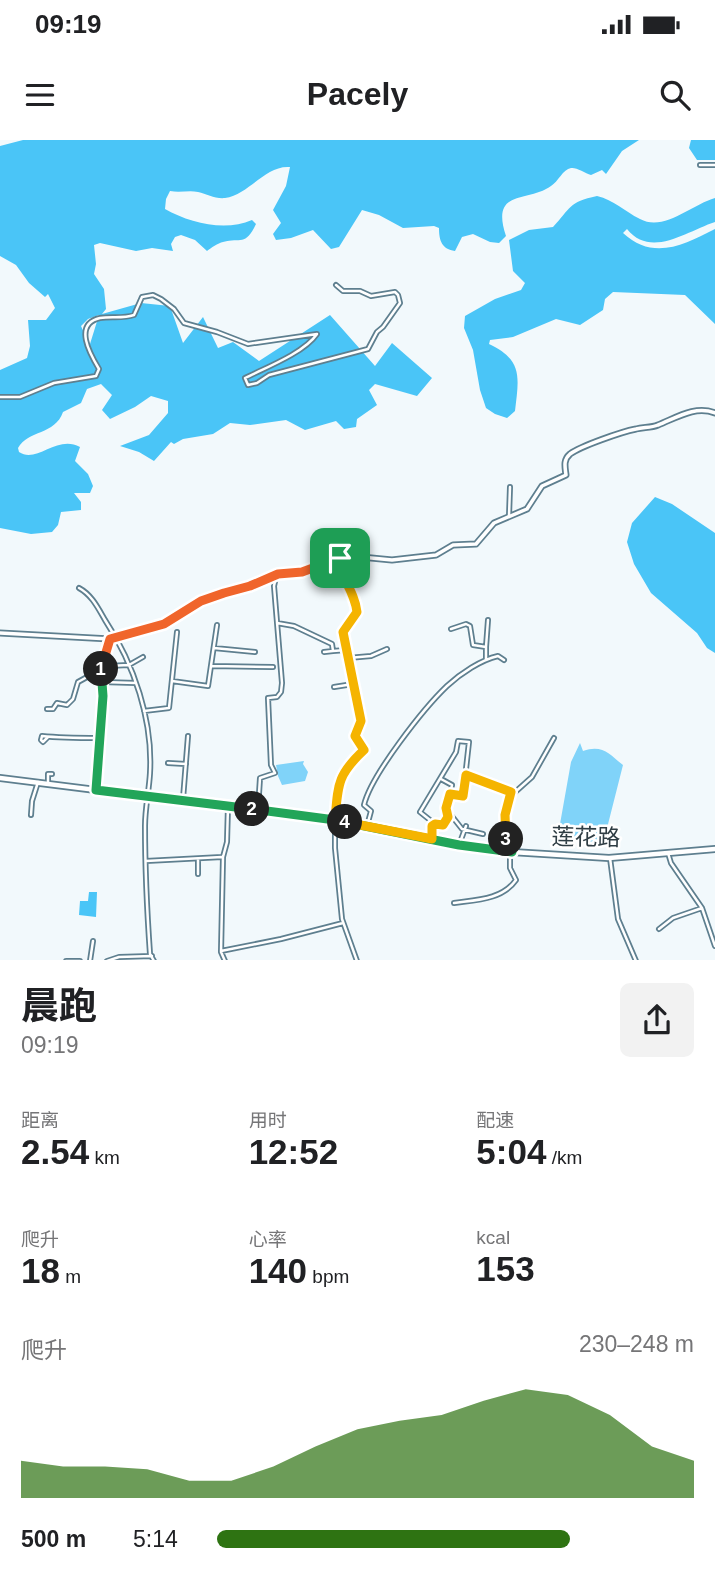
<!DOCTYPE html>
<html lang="zh">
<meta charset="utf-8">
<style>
body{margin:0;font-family:Helvetica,"Noto Sans SC",sans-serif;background:#f2f2f2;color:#202124;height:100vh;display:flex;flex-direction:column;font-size:26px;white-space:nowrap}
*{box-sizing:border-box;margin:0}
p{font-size:23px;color:#757577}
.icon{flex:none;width:38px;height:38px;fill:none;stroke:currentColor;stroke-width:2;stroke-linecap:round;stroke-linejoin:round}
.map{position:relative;height:820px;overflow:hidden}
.side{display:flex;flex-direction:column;background:#fff;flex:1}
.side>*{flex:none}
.pin{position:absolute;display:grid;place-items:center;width:60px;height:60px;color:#fff;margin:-30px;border-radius:14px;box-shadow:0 4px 10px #0006}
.km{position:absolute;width:35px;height:35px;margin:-18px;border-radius:50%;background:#222;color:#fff;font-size:19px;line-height:35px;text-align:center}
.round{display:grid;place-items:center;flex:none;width:74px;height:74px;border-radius:10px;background:#f2f2f2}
.summary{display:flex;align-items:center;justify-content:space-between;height:119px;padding:0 21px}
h1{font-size:38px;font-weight:700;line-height:52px}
.figures{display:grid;grid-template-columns:repeat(3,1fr);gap:10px;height:119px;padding:7px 21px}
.figures div{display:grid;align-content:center}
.figures b{font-size:35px;font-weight:700}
.figures small{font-size:19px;font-weight:400}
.figures p{font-size:19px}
.chart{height:196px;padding:14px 21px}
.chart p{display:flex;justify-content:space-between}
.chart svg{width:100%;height:126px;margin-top:7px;fill:#2e7312;opacity:.7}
ul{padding:0 21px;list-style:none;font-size:23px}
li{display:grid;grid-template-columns:112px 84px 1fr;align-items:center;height:52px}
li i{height:18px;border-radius:9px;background:#2e7312}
.status{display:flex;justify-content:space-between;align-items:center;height:49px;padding:0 35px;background:#fff;direction:ltr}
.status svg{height:19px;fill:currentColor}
header{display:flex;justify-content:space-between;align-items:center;height:91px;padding:0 21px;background:#fff;font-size:32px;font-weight:700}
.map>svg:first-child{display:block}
.green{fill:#80d3f9}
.forest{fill:#4ac5f7;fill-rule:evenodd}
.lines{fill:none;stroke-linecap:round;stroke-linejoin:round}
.minor-casing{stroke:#5e7f8f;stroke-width:6}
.tertiary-casing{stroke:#5e7f8f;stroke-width:7}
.secondary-casing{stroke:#5e7f8f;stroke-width:8}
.minor{stroke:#fff;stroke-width:2.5}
.tertiary{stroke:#fff;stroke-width:3.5}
.secondary{stroke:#fff;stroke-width:4.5}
.split-1-casing{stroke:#fff;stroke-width:14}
.split-2-casing{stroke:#fff;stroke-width:14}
.split-3-casing{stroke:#fff;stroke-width:14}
.split-4-casing{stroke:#fff;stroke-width:14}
.split-5-casing{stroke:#fff;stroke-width:14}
.split-1{stroke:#f0652b;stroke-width:9}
.split-2{stroke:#22a559;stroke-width:9}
.split-3{stroke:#22a559;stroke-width:9}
.split-4{stroke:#f5b400;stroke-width:9}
.split-5{stroke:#f5b400;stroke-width:9}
.labels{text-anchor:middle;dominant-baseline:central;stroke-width:5;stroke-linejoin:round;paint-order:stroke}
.street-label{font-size:23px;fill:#2f3d44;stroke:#fff}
</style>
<div class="status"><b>09:19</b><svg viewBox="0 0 49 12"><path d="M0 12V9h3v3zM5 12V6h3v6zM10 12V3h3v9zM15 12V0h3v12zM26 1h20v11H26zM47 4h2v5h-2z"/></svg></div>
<header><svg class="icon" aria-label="menu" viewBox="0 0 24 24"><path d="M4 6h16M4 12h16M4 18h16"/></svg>Pacely<svg class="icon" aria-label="search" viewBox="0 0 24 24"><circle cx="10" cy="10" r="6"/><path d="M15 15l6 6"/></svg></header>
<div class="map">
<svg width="715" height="821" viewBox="0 0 715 821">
<rect width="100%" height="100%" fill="#f2f9fc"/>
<path class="green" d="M580 603 583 611C603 604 610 615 623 625L604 700 601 697C584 708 567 703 560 684L571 622Z
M304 621 303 624 308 632 305 641 282 645 278 636 276 625Z"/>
<path class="forest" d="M23 0H639L622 11 606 34 602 30 591 35C585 33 576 27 571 28 563 29 558 42 551 46 528 63 490 48 506 96L499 103 490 102 473 94 462 97 455 111C442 109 439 101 439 88L434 86 403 88 379 75 362 70 339 107 331 109 313 90 291 98 276 100 273 94 281 83 273 70 286 46 290 27C265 25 250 54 225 58 215 59 207 54 198 52 189 50 180 53 170 51L166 59 165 69C190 83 225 92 252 80L256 84C245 107 241 97 223 102 218 103 211 108 207 111L195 100 181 95 175 97 171 104 173 111 152 108 136 111 100 103 94 105 96 124 94 134 104 149 106 169 102 174 141 163 170 166 183 203 203 177 218 208 233 202 259 221 330 175 375 226 392 203 432 238 417 256 375 244 369 250 377 265 357 279 356 287 344 289 336 281 305 290 286 280 250 285 230 283 213 294 183 299 174 304 171 302 154 321 139 312 120 306 149 295 168 273V261L151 256 135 267 110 279 102 270 112 255 101 244 87 249 81 263 63 272C55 295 28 290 18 308L19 312C37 324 57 294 80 307L75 321 88 334 93 346 90 353H74L81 362V370L61 372 58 385 52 392 31 394 0 388V230L27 218 30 206 28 180H46L55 168 48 154 45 157 29 143 16 125 0 116V6ZM99 175 90 204H89L81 186 88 179Z
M691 0H715V20H697L689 8Z
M597 56C614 60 624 71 640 79 664 92 691 65 715 58V82C687 91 651 119 627 89L623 93C653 121 684 105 715 89V184L685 155 613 152 605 159 603 170 580 185 556 179 513 197 490 200 489 204C523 220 519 237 515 271L507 278 495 274 486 268 480 250 473 210 464 188 465 176 495 159 521 150 525 143 513 131 509 100 529 90 553 87C571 68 568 62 597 56Z
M655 357 672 364 715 393V513L707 508 697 493 651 453 634 424 627 402 632 383Z
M89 752H97L96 777 79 775 80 761H88Z"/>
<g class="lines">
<defs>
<path id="minor" d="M700 25H715
M0 257H20L54 243 96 236 99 229C90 214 73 184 100 178 112 176 122 179 134 175L142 157 153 155 161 159 174 169 184 183 217 192 248 204 317 194C304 213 265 228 245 238L248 245 257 243 269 235 368 209 377 192 383 187 400 163 398 155 395 152 371 156 360 151H343L336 145
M509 376 510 347
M340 418 338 424C344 441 356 454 357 472L343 492 361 581 355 596 364 609 340 638 335 680V708L342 779 357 821
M79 448C92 455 98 468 105 480 134 524 153 580 150 633 149 651 145 668 145 686 145 729 147 771 150 814L154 821
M277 483 294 486 332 504 333 511 346 510
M451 489 466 484 470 486 473 505 486 507V519
M486 507 488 480
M214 508 255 512
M324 512 333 511
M348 518 371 516 387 509
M211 526 273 527
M172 541 208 546 217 485
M102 542 136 543
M334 547 353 544
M47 569H53L57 563 67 565 73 559 78 542 107 526 129 525 143 517
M144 571 169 568 177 492
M48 597 43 602 41 600 42 596C61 598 79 598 99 598
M168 623 186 624
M48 644V634H52
M96 650 103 556 101 530 110 499
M183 659 188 596
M509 661 513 654 532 637 554 598
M258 669 260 638 275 633 271 625 268 558 277 557 281 552 282 543 274 446 276 437
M31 675 32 661 38 642
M451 675 462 689 483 694
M435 684 443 685 448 677 445 668 450 654
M367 686 371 671 364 665C371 635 424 568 447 546 461 533 481 520 498 516L504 520
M432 699V686L435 684 420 672 456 612 458 601 469 602 463 656 450 654 452 645 441 639
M459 705 466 686
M668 713 671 723 702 768 715 806
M610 718 618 779 636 821
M146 721 222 717
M198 734V719
M454 763C475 760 502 760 516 740L510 728V705L504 697 505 675 511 652 466 635
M659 789 673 778 702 768
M221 811 281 799 343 783
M66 821H80
M90 821 93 801
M107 821 119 817 152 816
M225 821 221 812 223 717 227 702 228 666"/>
<path id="tertiary" d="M0 493 110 499 164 484 201 461 250 446 278 434 302 432 340 418 361 417 392 420 436 415 453 405 476 404 494 383 527 369 542 346 566 335C565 327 563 320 570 314 581 306 621 292 636 289 643 287 651 288 658 285 676 278 695 265 715 273"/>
<path id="secondary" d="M0 638 335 680 459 705 512 712 609 718 715 709"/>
</defs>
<use href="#minor" class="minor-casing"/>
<use href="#tertiary" class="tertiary-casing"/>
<use href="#secondary" class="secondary-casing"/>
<use href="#minor" class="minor"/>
<use href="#tertiary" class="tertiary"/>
<use href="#secondary" class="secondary"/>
</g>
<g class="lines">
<defs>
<path id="split-1" d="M101 529 110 499 164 484 201 461 224 453 250 446 278 434 302 432 340 418"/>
<path id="split-2" d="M101 529 103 556 96 650 252 669"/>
<path id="split-3" d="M252 669 335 680 459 705 512 712 509 702 506 699"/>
<path id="split-4" d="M345 682 432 699V686L435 684 443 685 448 677 446 668 450 654 463 656 466 635 511 652 505 675 506 699"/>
<path id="split-5" d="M340 418 338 424C344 441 355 454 357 472L343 492 361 581 355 596 364 610C337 635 338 645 335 680L345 682"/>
</defs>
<use href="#split-1" class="split-1-casing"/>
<use href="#split-2" class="split-2-casing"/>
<use href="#split-3" class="split-3-casing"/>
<use href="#split-4" class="split-4-casing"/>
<use href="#split-5" class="split-5-casing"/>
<use href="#split-1" class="split-1"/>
<use href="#split-2" class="split-2"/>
<use href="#split-3" class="split-3"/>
<use href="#split-4" class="split-4"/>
<use href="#split-5" class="split-5"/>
</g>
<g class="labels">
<g class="street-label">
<text transform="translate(586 697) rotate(1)">莲花路</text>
</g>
</g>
</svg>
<div class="pin" style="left:340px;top:418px;background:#1e9e55"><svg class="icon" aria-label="arrive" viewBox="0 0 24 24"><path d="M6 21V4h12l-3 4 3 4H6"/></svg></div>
<b class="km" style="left:101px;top:529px">1</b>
<b class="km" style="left:252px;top:669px">2</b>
<b class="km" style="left:506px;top:699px">3</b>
<b class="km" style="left:345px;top:682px">4</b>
</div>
<section class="side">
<div class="summary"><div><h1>晨跑</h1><p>09:19</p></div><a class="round"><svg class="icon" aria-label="share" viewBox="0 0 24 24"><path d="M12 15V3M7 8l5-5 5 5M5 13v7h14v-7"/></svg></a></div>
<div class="figures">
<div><p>距离</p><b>2.54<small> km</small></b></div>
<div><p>用时</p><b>12:52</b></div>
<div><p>配速</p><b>5:04<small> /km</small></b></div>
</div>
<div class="figures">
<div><p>爬升</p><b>18<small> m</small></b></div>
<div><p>心率</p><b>140<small> bpm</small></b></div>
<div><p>kcal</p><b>153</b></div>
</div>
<div class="chart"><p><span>爬升</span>230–248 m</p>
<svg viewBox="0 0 160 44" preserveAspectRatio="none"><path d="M0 44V31L10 33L20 33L30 34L40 38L50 38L60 33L70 26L80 20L90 17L100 15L110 10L120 6L130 8L140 15L150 26L160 31V44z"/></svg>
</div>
<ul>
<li><b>500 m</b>5:14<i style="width:74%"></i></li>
</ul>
</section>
